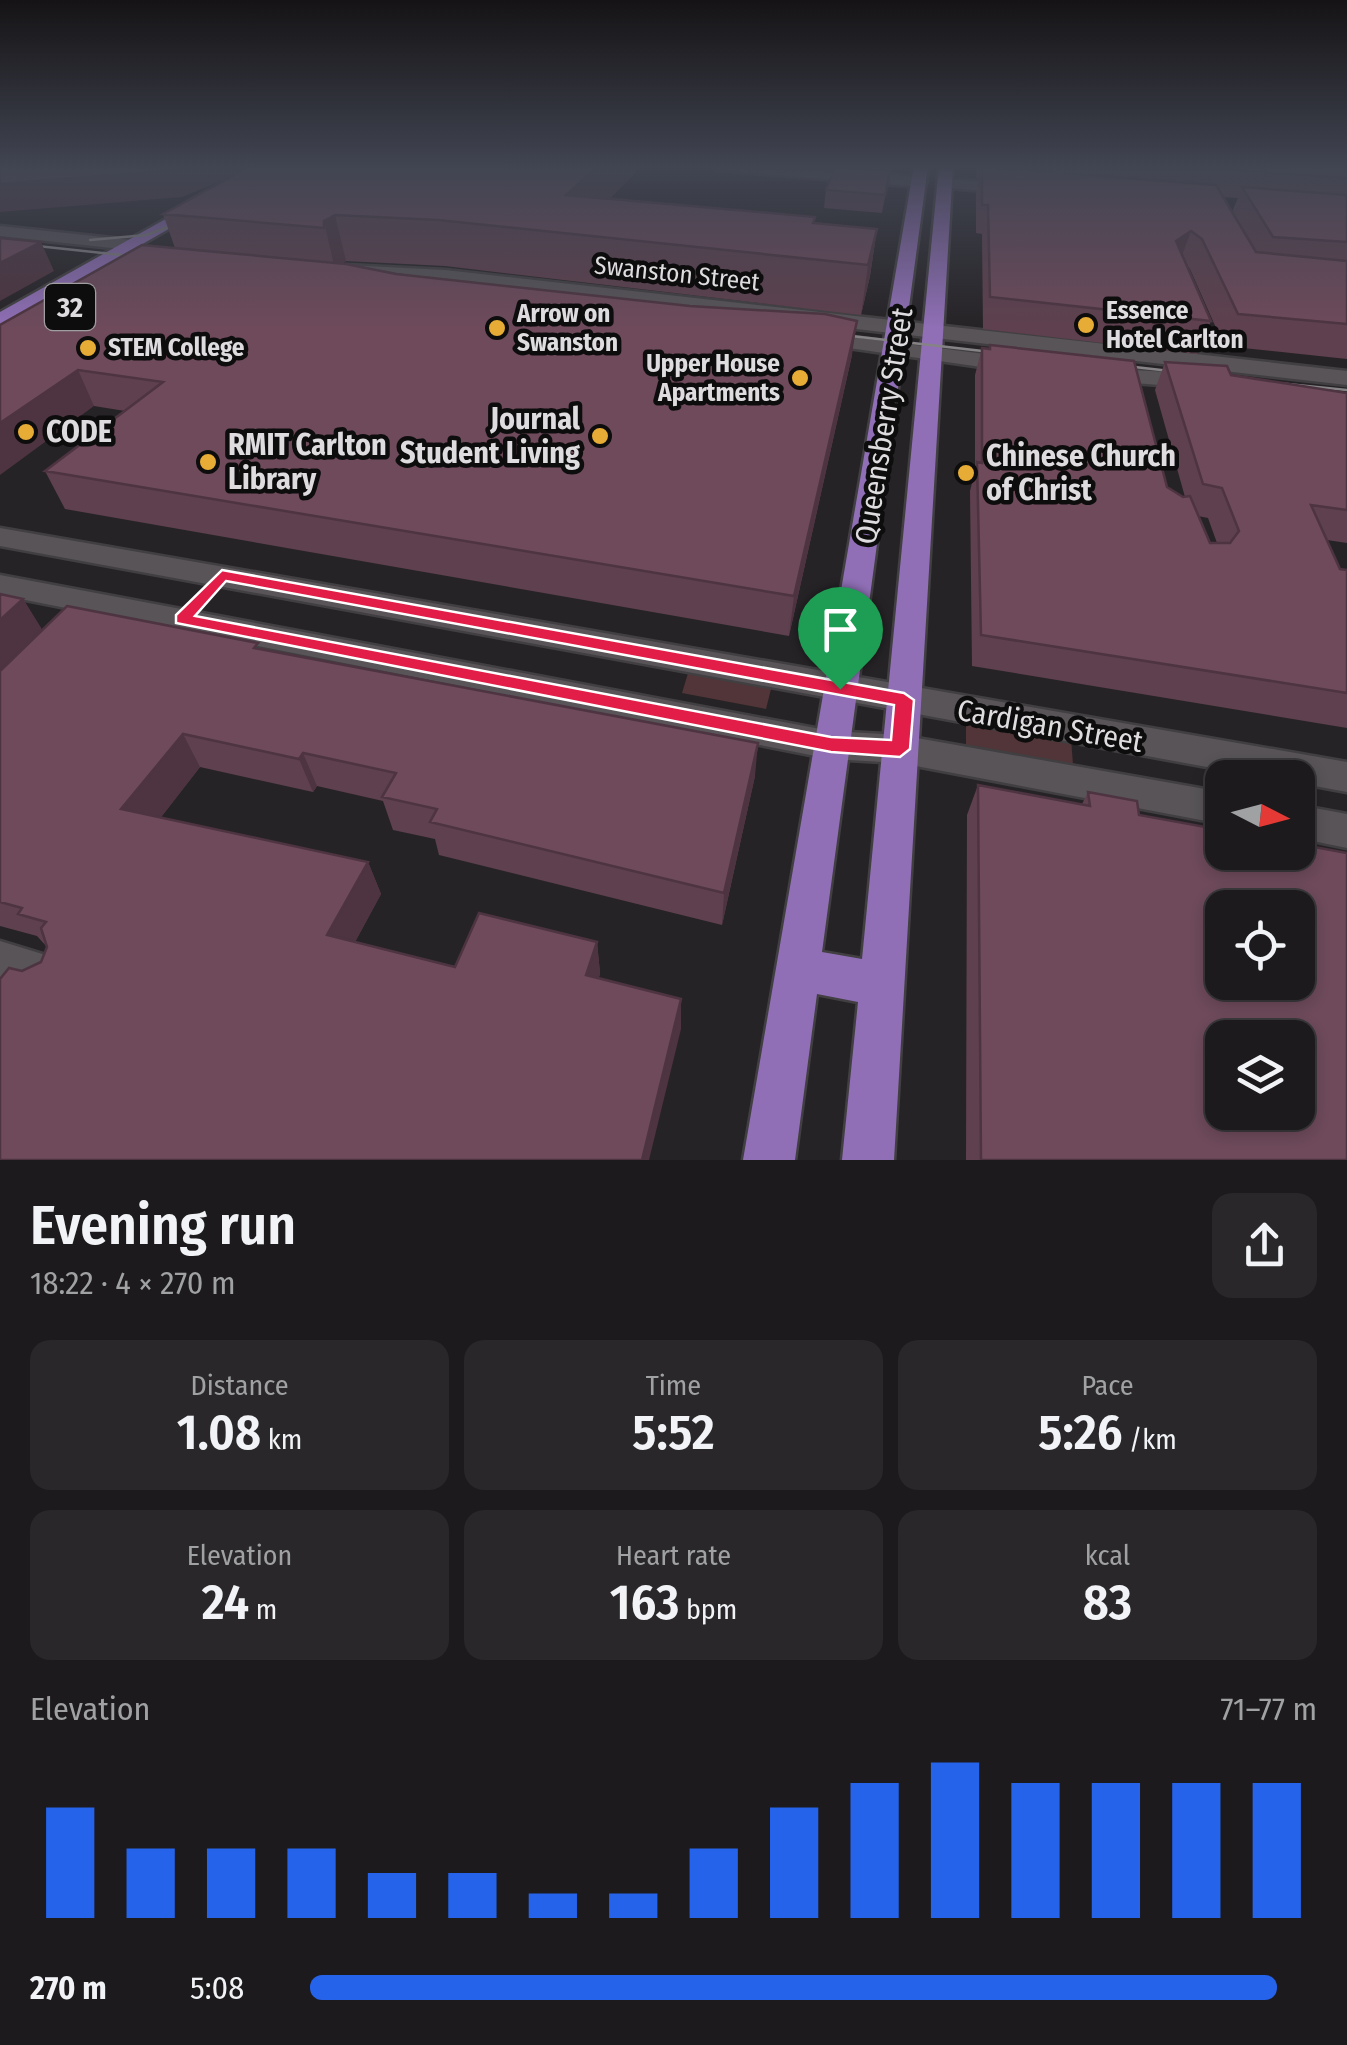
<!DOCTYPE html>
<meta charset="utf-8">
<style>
body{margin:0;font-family:"Fira Sans Condensed",sans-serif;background:#292729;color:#f1f3f6;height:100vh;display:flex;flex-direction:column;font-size:38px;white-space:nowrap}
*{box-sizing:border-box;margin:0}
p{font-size:32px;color:#a0a1a3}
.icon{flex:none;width:55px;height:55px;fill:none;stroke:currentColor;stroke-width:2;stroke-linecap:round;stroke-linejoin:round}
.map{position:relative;height:1160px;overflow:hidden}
.side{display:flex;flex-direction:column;background:#1c1a1c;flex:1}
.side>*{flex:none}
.needle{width:65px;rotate:96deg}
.buttons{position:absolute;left:1205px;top:760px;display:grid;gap:20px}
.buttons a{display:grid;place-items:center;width:110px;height:110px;border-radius:20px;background:#1c1a1c;box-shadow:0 5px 15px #0003,0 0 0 2px #3a383b;font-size:50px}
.pin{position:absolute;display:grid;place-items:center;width:85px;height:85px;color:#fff;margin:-102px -42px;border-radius:50% 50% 50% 0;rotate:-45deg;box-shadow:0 0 10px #0007}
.pin .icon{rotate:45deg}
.round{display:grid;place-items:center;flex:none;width:105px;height:105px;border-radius:20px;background:#292729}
.headline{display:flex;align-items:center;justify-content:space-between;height:170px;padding:0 30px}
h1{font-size:55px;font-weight:600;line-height:75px}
.metrics{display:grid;grid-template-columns:repeat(3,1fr);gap:15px;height:170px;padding:10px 30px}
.metrics div{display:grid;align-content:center;border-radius:20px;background:#292729;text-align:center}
.metrics b{font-size:50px;font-weight:600}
.metrics small{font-size:28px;font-weight:400}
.metrics p{font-size:28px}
.chart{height:280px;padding:20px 30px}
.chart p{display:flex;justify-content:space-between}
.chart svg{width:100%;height:180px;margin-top:10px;stroke:#2563eb;stroke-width:6}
ul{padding:0 30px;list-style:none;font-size:32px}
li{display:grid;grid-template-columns:160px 120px 1fr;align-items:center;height:75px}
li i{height:25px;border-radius:12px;background:#2563eb}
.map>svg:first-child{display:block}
.green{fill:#523538}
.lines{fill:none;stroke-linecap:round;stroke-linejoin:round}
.minor-casing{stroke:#413f41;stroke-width:5}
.major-casing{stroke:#413f41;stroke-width:5}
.minor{fill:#585458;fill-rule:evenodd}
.major{fill:#906fb6;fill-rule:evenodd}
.tram{stroke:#858385;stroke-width:2.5}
.wall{fill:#5f404e;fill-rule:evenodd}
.shaded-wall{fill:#4d3440}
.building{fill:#6e4a5b;stroke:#4d3440;stroke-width:2.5;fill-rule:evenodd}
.route{fill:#e11d48;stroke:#fff;stroke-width:2.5;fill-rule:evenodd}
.poi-dot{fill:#e6ac36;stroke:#0e0d0e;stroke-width:4}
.labels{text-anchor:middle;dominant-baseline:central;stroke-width:9;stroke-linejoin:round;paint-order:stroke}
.far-street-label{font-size:25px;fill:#dedcde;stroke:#0e0d0e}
.far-poi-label{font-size:25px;font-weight:bold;fill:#dedcde;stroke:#0e0d0e;text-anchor:start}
.shield{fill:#0e0d0e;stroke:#a09ea0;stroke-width:2.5}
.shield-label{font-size:28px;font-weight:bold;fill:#dedcde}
.poi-label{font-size:30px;font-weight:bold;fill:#dedcde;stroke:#0e0d0e;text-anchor:start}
.street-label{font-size:30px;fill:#dedcde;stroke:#0e0d0e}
</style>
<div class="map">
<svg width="1347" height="1160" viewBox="0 0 1347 1160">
<rect width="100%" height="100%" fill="#262326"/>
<path class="green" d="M689 670 772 685 766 709 682 693Z
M966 719 1071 738 1073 765 966 745Z"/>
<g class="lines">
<defs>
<path id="minor" d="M710 166H772L919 177 927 182 919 187 717 170Z
M945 179 1015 184 1023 189 1015 194 940 187 937 184Z
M0 226 131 240 140 245 131 250 0 236Z
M346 265 445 270 1347 371V385L445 282 339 275 337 271Z
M814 332 1016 358 1027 365 1016 372 807 342 803 338Z
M1101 368 1200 374 1211 381 1200 388 1093 380 1090 375Z
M0 528 1347 762V792L1298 783V778H1267L0 546Z
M0 575 831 731 900 735 1222 792V824L900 763 831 759 0 595Z
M1298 805 1347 814V848L1298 838Z
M0 941 65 961 71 976 65 991 49 998 0 983Z"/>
<path id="major" d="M260 166H278L0 326V312Z
M914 166H928L822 952 862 959 939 166H953L894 1160H842L858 1002 817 994 795 1160H743Z"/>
</defs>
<use href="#minor" class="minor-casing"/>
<use href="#major" class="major-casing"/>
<use href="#minor" class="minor"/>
<use href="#major" class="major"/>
<path class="tram" d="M90 240 146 235 196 217
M0 242 149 258
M825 333 1009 354
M1108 364 1188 373
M1248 380 1347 390"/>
</g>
<path class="wall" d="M0 166H635V173L609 199 877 229 870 276 861 315 445 266 346 261 343 263 852 355 789 636 65 509 45 471 125 411 94 406 0 325 175 248 163 214 231 177 181 197Z
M839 166H893L892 171 873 170 890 171 882 213 824 208 826 190Z
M977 166H1347V359L1224 346 1190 269 1187 266 1211 321 1197 354 983 329 982 234 976 233V194L979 178H976ZM1223 197 1238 198 1232 212Z
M990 345 1167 487 1183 497H1185L1155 390 1165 362 1231 375 1347 393V543L1327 540 1340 569 1347 570V728L972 666 970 491 975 471V375L982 348 989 349ZM1198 516 1208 518 1217 543H1210Z
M0 594 23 599 42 630 260 649 755 776 722 925 439 855 435 839 393 830 383 801 317 786 313 792 200 767 161 817 368 862 381 894 355 942 455 967 597 942 600 973 599 978 681 999V1029L22 971 41 962 47 947 37 936 0 926Z
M978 785 1082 804 1088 792 1139 815 1347 1160H966L967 815Z"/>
<path class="shaded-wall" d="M184 166H258L181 197 0 212V184Z
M598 166H635V173L575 234 566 195Z
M335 215 346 261 335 268 336 274 324 221Z
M877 229 870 276 861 315 868 265Z
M1191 231 1180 261 1176 241Z
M41 242 54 271 0 301V263Z
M857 321 852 355 789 636 794 596Z
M78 370 94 406 0 475V423Z
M23 599 43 631 0 675V620Z
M183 734 200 767 142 842 121 809Z
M758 743 755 776 722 925 724 893Z
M303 753 317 786 313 792 299 759Z
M368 862 381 894 342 966 327 935Z
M597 942 600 973 590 1006 586 975Z
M681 999V1029L649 1160H642Z"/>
<path class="building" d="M0 166H184L172 170 0 184Z
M251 166H598L566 195 815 217 813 223 877 229 868 265 438 220 335 215 324 221V228L163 214Z
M1179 166H1347V178Z
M835 167 890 171 885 195 826 190Z
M982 167 1216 185 1256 252 1347 261V324L1238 314 1202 239 1191 231 1176 241 1211 321 990 297 988 205H982Z
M1242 187 1347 195V242L1273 237Z
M0 238 41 242 0 263Z
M142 245 346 264 396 274 690 306 825 314 857 321 794 596 45 471 163 382 78 370 0 423V325Z
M990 345 1134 361 1167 487 1183 497 1190 496 1210 543H1230L1239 531 1222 488 1203 484 1165 362 1227 366 1231 375 1347 393V510L1311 505 1340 569 1347 570V693L981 635 977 462 982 463V348L990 349Z
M0 594 23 599 0 620Z
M67 606 258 643 254 648 758 743 724 893 430 822 437 809 382 797 396 773 303 753 299 759 183 734 121 809 368 862 327 935 455 967 479 913 597 942 586 975 681 999 642 1160H0V979L9 968 22 971 41 962 47 947 41 928 46 922 18 914 22 908 0 902V671Z
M978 785 1090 806 1088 792 1137 801 1139 815 1222 830V852H1298V844L1347 853V1160H981ZM1222 908H1298V982H1222ZM1222 1038H1298V1112H1222Z"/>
<linearGradient id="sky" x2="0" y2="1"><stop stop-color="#151315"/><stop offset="0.51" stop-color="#414552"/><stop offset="1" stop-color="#414552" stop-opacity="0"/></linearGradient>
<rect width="1347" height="328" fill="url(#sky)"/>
<path class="route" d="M222 570 904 693 914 700 910 749 900 757 831 752 176 623V615ZM226 581 894 705 891 740 831 737 195 616Z"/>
<g class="poi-dot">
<circle cx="1086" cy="325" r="10"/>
<circle cx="497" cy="328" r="10"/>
<circle cx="88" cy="348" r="10"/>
<circle cx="800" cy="378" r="10"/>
<circle cx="26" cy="432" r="10"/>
<circle cx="600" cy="436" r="10"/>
<circle cx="208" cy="462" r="10"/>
<circle cx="966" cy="473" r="10"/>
</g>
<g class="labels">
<g class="far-street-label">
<text transform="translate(677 274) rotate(6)">Swanston Street</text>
</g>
<g class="far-poi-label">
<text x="1106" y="311">Essence<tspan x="1106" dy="29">Hotel Carlton</tspan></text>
<text x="517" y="314">Arrow on<tspan x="517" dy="29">Swanston</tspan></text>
<text x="108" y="348">STEM College</text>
<text x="780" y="364" text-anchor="end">Upper House<tspan x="780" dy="29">Apartments</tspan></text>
</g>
<rect class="shield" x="45" y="284" width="50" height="46" rx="8"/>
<g class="shield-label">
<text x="70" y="307">32</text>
</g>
<g class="poi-label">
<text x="580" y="419" text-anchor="end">Journal<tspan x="580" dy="34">Student Living</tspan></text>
<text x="46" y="432">CODE</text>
<text x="228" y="445">RMIT Carlton<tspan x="228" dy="34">Library</tspan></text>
<text x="986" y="456">Chinese Church<tspan x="986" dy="34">of Christ</tspan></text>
</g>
<g class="street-label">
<text transform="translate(884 426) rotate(-81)">Queensberry Street</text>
<text transform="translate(1050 726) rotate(10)">Cardigan Street</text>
</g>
</g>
</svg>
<div class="buttons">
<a><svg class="needle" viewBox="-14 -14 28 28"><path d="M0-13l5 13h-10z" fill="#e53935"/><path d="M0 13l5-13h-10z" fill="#a0a1a3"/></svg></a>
<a><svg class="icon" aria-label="locate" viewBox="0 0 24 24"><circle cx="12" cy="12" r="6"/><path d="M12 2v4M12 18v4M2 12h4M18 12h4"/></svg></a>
<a><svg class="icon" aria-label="layers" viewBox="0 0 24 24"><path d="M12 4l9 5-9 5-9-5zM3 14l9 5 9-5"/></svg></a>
</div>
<div class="pin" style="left:840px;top:689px;background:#1e9e55"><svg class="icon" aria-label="arrive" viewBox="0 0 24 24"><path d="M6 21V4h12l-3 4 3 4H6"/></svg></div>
</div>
<section class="side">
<div class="headline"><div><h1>Evening run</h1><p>18:22 · 4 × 270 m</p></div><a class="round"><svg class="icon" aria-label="share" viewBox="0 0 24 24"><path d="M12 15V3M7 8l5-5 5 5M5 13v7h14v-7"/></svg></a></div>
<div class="metrics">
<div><p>Distance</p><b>1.08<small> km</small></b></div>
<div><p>Time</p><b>5:52</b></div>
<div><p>Pace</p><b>5:26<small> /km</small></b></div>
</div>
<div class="metrics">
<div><p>Elevation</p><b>24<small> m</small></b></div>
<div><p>Heart rate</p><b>163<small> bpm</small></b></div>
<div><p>kcal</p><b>83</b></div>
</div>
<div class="chart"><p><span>Elevation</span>71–77 m</p>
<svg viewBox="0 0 160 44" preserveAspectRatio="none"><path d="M5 44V17M15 44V27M25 44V27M35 44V27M45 44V33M55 44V33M65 44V38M75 44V38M85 44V27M95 44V17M105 44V11M115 44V6M125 44V11M135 44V11M145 44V11M155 44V11"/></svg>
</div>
<ul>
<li><b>270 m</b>5:08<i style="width:96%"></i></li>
</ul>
</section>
